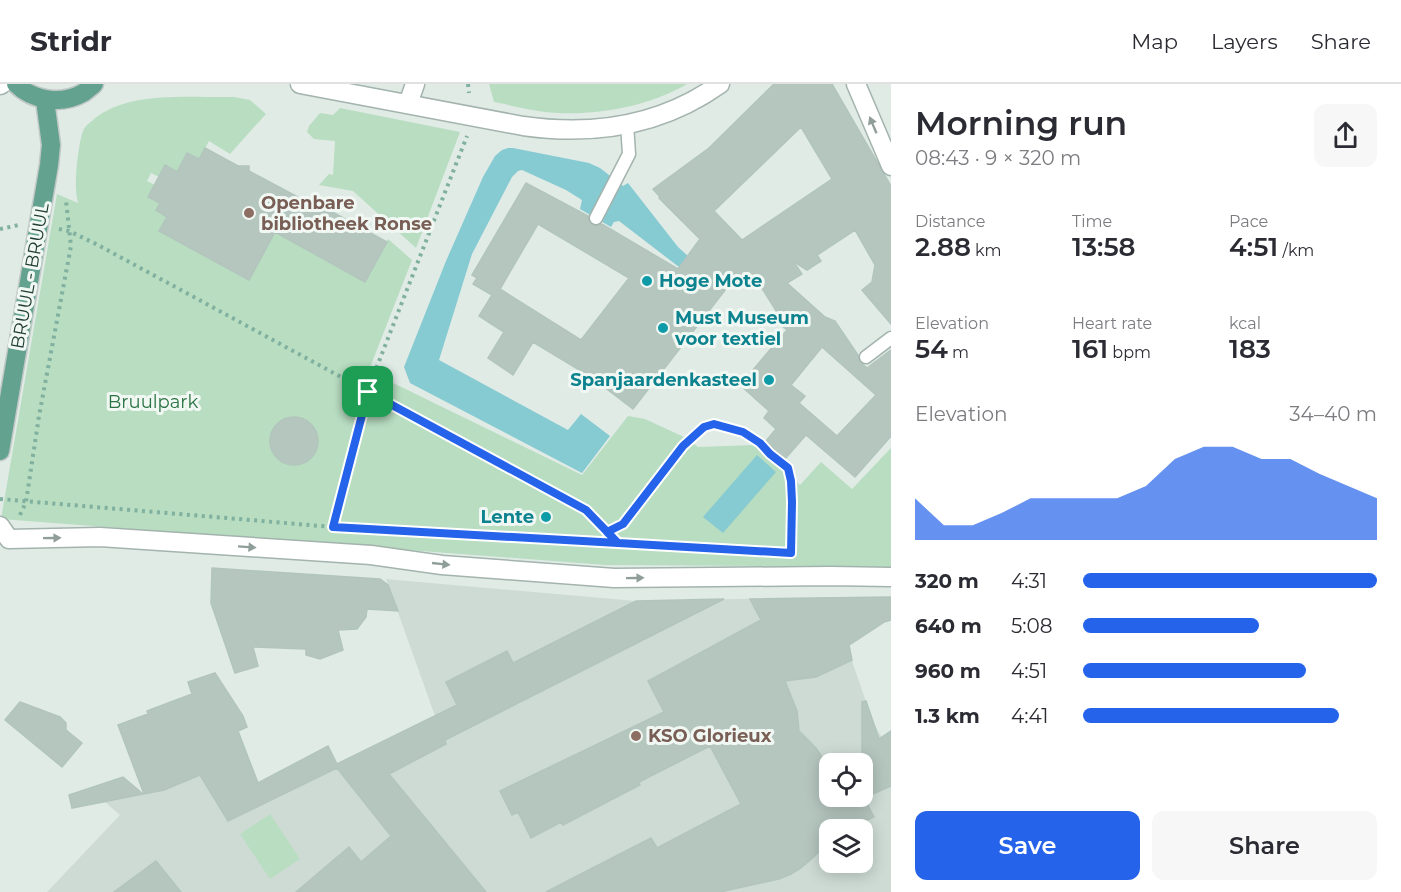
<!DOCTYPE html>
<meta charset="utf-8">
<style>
body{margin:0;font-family:Montserrat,sans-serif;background:#f7f7f7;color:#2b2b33;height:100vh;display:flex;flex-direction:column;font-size:22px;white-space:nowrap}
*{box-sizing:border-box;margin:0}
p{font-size:20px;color:#7c7c81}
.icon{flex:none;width:33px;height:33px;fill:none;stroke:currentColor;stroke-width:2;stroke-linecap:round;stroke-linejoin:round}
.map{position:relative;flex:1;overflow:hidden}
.drawer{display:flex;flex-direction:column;background:#fff;width:510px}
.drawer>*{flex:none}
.fabs{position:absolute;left:819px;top:669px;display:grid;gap:12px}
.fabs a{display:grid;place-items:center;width:54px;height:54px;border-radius:12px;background:#fff;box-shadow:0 3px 15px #0003;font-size:30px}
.pin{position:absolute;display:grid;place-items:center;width:51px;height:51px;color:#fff;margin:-26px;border-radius:12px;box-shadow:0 3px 9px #0006}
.round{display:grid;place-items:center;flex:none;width:63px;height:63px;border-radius:12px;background:#f7f7f7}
.headline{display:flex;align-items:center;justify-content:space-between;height:102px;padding:0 24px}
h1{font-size:33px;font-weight:600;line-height:45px}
.metrics{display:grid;grid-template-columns:repeat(3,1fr);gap:9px;height:102px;padding:6px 24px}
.metrics div{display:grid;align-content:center}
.metrics b{font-size:26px;font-weight:600}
.metrics small{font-size:16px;font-weight:400}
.metrics p{font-size:16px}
.chart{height:168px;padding:12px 24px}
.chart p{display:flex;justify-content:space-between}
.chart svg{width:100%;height:108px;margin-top:6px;fill:#2563eb;opacity:.7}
.cta{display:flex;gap:12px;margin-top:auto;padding:12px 24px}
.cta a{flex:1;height:69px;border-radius:12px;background:#2563eb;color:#fff;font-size:24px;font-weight:600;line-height:69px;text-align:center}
.cta a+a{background:#f7f7f7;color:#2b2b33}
ul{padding:0 24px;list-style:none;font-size:20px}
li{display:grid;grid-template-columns:96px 72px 1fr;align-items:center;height:45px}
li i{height:15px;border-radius:8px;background:#2563eb}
header{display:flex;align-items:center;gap:36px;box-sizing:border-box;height:84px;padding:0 30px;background:#fff;border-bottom:2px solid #e1e1e2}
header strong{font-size:28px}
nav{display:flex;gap:33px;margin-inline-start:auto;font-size:21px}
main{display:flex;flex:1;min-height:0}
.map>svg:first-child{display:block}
.built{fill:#cedbd5;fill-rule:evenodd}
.green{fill:#b8ddc1}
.water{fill:#86cad2}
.building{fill:#b5c6bf;stroke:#b2c5bd;stroke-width:1.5;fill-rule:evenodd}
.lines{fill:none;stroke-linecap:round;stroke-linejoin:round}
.lane-casing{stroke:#a3b3ad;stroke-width:15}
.street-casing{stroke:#a3b3ad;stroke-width:21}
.primary-casing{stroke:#c1c8c6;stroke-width:21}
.path{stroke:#80b09f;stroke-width:4;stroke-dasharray:3 4.5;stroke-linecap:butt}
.lane{stroke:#fff;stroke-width:12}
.street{stroke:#fff;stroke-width:18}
.primary{stroke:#63a28f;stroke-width:18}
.oneway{fill:#909e99}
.route-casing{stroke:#fff;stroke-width:12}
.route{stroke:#2563eb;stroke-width:8}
.education-dot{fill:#8d6e63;stroke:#f1f8f4;stroke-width:2}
.culture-dot{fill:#0f9aa8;stroke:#f1f8f4;stroke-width:2}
.labels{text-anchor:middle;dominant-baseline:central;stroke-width:6;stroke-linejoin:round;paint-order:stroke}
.education-label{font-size:18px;font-weight:bold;fill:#785e54;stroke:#f1f8f4;text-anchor:start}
.street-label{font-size:18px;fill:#203c33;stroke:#f1f8f4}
.culture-label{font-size:18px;font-weight:bold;fill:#0d838f;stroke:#f1f8f4;text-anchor:start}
.park-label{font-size:18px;fill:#2a7443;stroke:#f1f8f4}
</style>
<header>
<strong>Stridr</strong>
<nav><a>Map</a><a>Layers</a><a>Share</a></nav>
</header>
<main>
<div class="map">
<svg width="891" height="808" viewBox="0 0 891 808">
<rect width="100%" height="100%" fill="#e0ebe6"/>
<path class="built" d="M386 495 636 517 840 513 853 580 873 638 891 670V808H47L120 731 105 718 166 705 200 691 229 737 337 685 335 681 435 632ZM830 680H862V712H830ZM830 746H862V778H830Z"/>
<path class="green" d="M489 0H687C649 22 601 31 557 29 536 28 515 22 494 18Z
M234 13 250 16 266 30 230 70 209 57 197 79 186 74 189 70 187 69 177 88 159 93 151 89 147 97 155 101 160 119 156 126 167 133 160 147 249 196 275 148 365 198 388 155 412 176 369 286 387 296 582 391 628 332 645 335 686 354 698 363 755 361 800 401 821 378 852 405 891 364V483L605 481 1 435 57 110 78 119C77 114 76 109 76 105 75 94 79 53 84 45 86 41 91 38 94 35 129 6 191 14 234 13Z
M340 24 460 48 416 164 353 107 319 101 329 90 333 91 335 57 314 55 307 48 309 42 320 29 333 31Z
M270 730 300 775 270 795 240 750Z"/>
<path class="water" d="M508 64H513L589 79 600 84 623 102 628 99 678 163 688 172 679 183 619 137 614 138 611 143 580 125 582 116 566 106 522 86 518 87 512 93 472 170 439 276 568 346 581 330 610 352 582 389 410 299 404 283 446 177 483 93 495 72 502 66Z
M757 371 776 388 723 449 703 433Z"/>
<path class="building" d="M774 0H832L891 102V240L862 206 872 198 875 181 855 146 817 171 821 177 807 186 793 177 802 190 787 199 825 233 835 237 858 271 859 277 867 284 891 266V352L855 393 806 351 785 375 766 357 776 345 764 334 769 327 740 301 787 246 775 236 780 233 758 198 736 192 633 325 591 293 533 258 513 291 488 274 504 248 479 232 492 211 473 200 477 194 472 191 526 99 588 132 589 138 592 141 597 142 602 140 678 185 700 155 659 114 660 113 653 105 709 64ZM801 43 832 95 742 156 714 127ZM538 140 629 194 581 256 500 205ZM822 263 876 311 837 352 799 319 805 312 791 301Z
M205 64 238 82H249V87L307 118 309 115 387 158 365 198 275 148 249 196 159 147 167 133 156 126 160 119 148 113 165 81 177 88 187 69 199 75Z
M270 357a24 24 0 1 1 48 0a24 24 0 1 1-48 0Z
M212 484 380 495 388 501 398 527 367 525 366 533 357 545 338 546 343 566 320 575 306 571V565L253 563 258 582 235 589 211 519Z
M891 513V536L884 538 849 561 852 576 816 593 785 597 797 627 799 647 816 664 830 685V712H862V680H853L862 671V618L866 617 879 655 891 647V702L864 714 874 733 865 737 869 745 862 751V746H830V766L818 769 801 784 791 790 779 795 720 808H546L651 754 657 764 741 720 710 662 639 698 640 701 563 741 561 738 531 754 518 728 512 731 500 707 664 628 648 597 761 536 750 515Z
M724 515 445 656 446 660 389 690 486 808H296L349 763 361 778 391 752 337 684 228 737 200 691 164 706 144 710 118 641 148 630 147 627 192 610 188 598 215 589 243 632 247 643 238 647 258 699 328 662 337 680 457 621 446 598 507 567 513 579 636 517Z
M20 618 60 633 66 639V646L82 659 62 683 5 636Z
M123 693 143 710 72 724 69 711Z
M156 777 181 808H114Z"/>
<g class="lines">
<defs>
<path id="lane" d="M596 134 629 70 627 40
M866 273 891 254"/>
<path id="street" d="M300 0 523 42C593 52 661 42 720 0
M856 0 891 82
M0 1 2 0
M408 20 415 0
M0 442 9 455 100 453 371 471 442 481 614 494 830 492 891 493"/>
<path id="primary" d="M16 0C33 17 62 21 83 9 87 6 91 3 94 0
M0 367 49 81 51 61 45 16"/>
</defs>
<use href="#lane" class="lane-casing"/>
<use href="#street" class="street-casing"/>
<use href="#primary" class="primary-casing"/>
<path class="path" d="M468 0 469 9
M0 145 19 141
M59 145 69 147 98 161 586 426 618 459 782 468
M0 415 333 443 617 459
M20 431 26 418 39 332 71 162 66 117
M333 443 367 308 467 52
M607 448 623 440 683 362 704 343 714 340 743 348 760 359 770 370 788 384 791 397 792 418 791 469"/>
<use href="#lane" class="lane"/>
<use href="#street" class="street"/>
<use href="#primary" class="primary"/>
</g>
<defs><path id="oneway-solid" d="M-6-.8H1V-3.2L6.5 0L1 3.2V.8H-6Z" transform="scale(1.5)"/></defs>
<g class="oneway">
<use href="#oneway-solid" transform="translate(873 41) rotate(-113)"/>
<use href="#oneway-solid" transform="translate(52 454) rotate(-1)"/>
<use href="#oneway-solid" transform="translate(247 463) rotate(4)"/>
<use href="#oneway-solid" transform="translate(441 480) rotate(6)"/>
<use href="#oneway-solid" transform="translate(635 494) rotate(-1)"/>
</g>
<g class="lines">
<defs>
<path id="route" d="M368 308 586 426 618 459 791 469 792 418 791 397 788 384 770 370 760 359 743 348 714 340 704 343 683 362 623 440 607 448 618 459 333 443 368 308"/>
</defs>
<use href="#route" class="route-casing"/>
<use href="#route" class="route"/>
</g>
<g class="education-dot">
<circle cx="249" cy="129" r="6"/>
<circle cx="636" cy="652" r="6"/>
</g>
<g class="culture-dot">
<circle cx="647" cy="197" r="6"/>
<circle cx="663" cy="244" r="6"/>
<circle cx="769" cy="296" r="6"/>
<circle cx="546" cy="433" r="6"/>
</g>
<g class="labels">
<g class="education-label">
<text x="261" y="119">Openbare<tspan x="261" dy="21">bibliotheek Ronse</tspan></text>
<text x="648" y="652">KSO Glorieux</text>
</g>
<g class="street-label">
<text transform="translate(30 192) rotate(-80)">BRUUL - BRUUL</text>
</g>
<g class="culture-label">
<text x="659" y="197">Hoge Mote</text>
<text x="675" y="234">Must Museum<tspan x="675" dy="21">voor textiel</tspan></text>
<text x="757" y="296" text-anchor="end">Spanjaardenkasteel</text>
<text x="534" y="433" text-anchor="end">Lente</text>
</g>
<g class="park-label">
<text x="153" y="318">Bruulpark</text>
</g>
</g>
</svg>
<div class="fabs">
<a><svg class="icon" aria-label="locate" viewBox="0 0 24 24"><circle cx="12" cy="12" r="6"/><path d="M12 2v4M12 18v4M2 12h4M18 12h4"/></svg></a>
<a><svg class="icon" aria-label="layers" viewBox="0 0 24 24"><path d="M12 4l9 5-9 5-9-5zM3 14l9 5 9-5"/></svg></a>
</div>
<div class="pin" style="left:368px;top:308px;background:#1e9e55"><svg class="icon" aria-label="arrive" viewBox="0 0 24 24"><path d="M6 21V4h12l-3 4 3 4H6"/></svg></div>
</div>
<section class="drawer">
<div class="headline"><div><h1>Morning run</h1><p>08:43 · 9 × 320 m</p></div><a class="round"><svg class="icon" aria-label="share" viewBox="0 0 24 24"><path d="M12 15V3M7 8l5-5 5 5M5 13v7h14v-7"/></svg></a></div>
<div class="metrics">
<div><p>Distance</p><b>2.88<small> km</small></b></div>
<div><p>Time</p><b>13:58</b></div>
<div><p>Pace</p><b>4:51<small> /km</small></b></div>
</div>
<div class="metrics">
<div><p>Elevation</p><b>54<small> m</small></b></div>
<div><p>Heart rate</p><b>161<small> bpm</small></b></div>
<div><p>kcal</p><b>183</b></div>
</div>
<div class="chart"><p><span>Elevation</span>34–40 m</p>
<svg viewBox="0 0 160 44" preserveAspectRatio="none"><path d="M0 44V27L10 38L20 38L30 33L40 27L50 27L60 27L70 27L80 22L90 11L100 6L110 6L120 11L130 11L140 17L150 22L160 27V44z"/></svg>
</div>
<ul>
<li><b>320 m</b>4:31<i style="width:100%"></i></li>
<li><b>640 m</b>5:08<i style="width:60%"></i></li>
<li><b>960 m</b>4:51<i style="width:76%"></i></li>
<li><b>1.3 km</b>4:41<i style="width:87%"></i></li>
</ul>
<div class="cta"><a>Save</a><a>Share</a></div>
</section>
</main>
